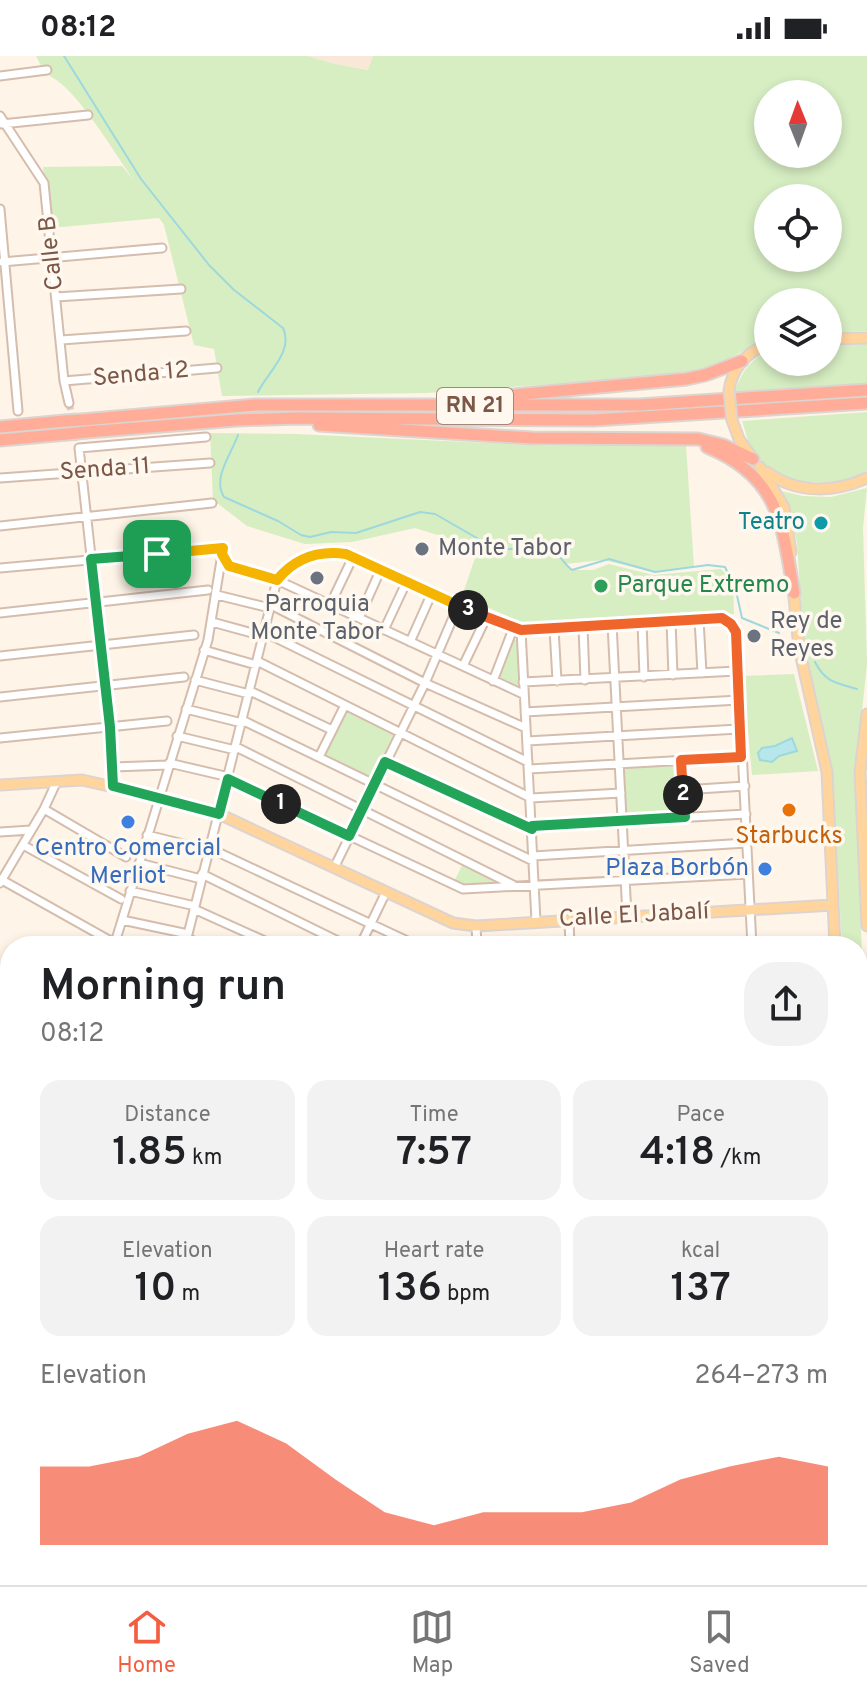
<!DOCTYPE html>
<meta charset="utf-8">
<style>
body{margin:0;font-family:Overpass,sans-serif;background:#f2f2f2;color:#202124;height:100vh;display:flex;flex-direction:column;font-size:30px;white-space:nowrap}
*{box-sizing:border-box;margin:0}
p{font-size:26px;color:#757577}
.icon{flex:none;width:44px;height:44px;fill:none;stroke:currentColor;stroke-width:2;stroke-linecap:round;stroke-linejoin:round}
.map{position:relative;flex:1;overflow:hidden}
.details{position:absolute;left:0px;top:880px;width:868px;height:650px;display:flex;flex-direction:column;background:#fff;border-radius:32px 32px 0 0;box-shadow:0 4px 12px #0003}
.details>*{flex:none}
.needle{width:52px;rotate:359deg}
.buttons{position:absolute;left:754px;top:24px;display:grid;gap:16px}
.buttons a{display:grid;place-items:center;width:88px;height:88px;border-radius:50%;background:#fff;box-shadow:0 4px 12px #0003;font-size:40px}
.pin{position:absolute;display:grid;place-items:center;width:68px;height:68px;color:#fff;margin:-34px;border-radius:16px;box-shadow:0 4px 12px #0006}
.km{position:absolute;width:40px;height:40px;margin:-20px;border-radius:50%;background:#222;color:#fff;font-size:22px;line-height:40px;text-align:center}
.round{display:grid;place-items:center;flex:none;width:84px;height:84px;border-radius:32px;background:#f2f2f2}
.headline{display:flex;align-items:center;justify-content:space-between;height:136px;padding:0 40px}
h1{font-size:44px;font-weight:600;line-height:60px}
.figures{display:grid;grid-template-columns:repeat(3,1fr);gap:12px;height:136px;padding:8px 40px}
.figures div{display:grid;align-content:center;border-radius:20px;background:#f2f2f2;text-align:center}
.figures b{font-size:40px;font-weight:600}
.figures small{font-size:22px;font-weight:400}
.figures p{font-size:22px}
.chart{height:224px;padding:16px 40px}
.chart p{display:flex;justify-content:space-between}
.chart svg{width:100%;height:144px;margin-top:8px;fill:#f45e40;opacity:.7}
.status{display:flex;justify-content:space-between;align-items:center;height:56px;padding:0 40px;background:#fff;direction:ltr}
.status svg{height:22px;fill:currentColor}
.tabs{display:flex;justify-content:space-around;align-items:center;height:112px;border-top:2px solid #e0e0e0;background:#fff;font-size:22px;color:#757577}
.tabs a{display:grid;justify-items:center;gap:4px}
.tabs .on{color:#f45e40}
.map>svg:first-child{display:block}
.residential{fill:#f9e8d7}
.green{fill:#d7eec3;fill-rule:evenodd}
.water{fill:#b8e7eb;stroke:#9dd8de;stroke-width:2}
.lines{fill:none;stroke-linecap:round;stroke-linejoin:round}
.stream{stroke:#9dd8de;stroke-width:2}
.minor-tunnel{stroke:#decdbf;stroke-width:7;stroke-dasharray:7 3.5;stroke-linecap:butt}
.minor-casing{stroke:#d5bdae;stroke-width:11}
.major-casing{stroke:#ddd3cf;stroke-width:13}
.highway-casing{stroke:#ddd3cf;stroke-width:15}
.minor{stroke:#fff;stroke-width:7}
.major{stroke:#ffd59d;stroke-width:9}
.highway{stroke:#ffad98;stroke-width:11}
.major-bridge-casing{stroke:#ddd3cf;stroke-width:13;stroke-linecap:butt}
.highway-bridge-casing{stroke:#ddd3cf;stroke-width:15;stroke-linecap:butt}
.major-bridge{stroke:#ffd59d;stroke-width:9}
.highway-bridge{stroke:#ffad98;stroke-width:11}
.split-1-casing{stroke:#fff;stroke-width:16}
.split-2-casing{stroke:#fff;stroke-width:16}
.split-3-casing{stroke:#fff;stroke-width:16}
.split-4-casing{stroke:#fff;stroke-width:16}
.split-1{stroke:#22a559;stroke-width:10}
.split-2{stroke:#22a559;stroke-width:10}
.split-3{stroke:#f0652b;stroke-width:10}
.split-4{stroke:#f5b400;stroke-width:10}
.culture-dot{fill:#0f9aa8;stroke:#fff8ef;stroke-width:3}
.worship-dot{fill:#6b7280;stroke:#fff8ef;stroke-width:3}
.leisure-dot{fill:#2e9e5b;stroke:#fff8ef;stroke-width:3}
.food-dot{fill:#e8710a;stroke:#fff8ef;stroke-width:3}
.shop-dot{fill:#3f7fe0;stroke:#fff8ef;stroke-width:3}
.labels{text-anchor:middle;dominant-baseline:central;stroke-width:7;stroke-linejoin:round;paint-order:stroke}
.shield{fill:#fff8ef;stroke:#a3877a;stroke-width:2}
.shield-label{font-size:22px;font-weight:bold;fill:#7c5748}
.street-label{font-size:24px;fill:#7c5748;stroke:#fff8ef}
.culture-label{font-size:24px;fill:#0d838f;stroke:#fff8ef;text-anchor:end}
.worship-label{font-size:24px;fill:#5b616d;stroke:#fff8ef;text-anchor:start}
.leisure-label{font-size:24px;fill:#27864d;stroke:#fff8ef;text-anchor:start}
.food-label{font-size:24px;fill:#c56008;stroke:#fff8ef}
.shop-label{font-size:24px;fill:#366cbe;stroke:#fff8ef}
</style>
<div class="status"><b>08:12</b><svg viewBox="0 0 49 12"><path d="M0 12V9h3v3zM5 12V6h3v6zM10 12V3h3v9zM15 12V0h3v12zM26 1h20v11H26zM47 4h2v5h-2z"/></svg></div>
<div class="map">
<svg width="867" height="1529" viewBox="0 0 867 1529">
<rect width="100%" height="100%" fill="#fef4e7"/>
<path class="residential" d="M308 0H373L369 14 335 8Z"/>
<path class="green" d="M36 0H308L335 8 368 14 373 0H867V275L828 277V246H768V282L715 310 684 319 427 337 222 340 214 293 194 289 164 169 159 162 51 172 43 111 122 110 134 125C115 97 89 54 65 31 49 16 48 25 36 0ZM768 38H828V98H768ZM768 142H828V202H768Z
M867 286V327L734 337C741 318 749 304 768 295V306H828V287Z
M867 356V415C834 434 781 431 756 400 748 391 746 376 742 365Z
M210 377 296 378 550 390 686 389 694 511 653 516 603 504 565 508 572 514H593L609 508 653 519 721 513 733 525 734 558 523 567 462 540 475 502 479 501 475 496 477 491 415 472 352 486 305 488 247 470 213 444Z
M867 432 863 472 867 608 855 721 867 1027H858V890H842L832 719 803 578 797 487 788 449 781 435 803 440 831 441Z
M513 582 517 585 518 634 495 623Z
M794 618 818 715 752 719 743 620Z
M346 653 394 677 372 724 323 700Z
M677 707 679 759 625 762 623 710Z
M464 805 514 830 463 833 453 828Z
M858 1051H867V1111H858Z
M0 1477 10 1481V1520H107L129 1529H0Z"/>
<path class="water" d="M792 682 797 695 779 700 772 706 760 704 758 697 762 692 775 690Z"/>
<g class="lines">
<path class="stream" d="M64 0 141 123 209 209 234 234 283 272C294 295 268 316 258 336
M238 379C231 399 212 422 224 441L278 465 301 479 310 481 331 476 356 477 420 456 435 458 496 493H513L545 485C557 492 560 505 572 514L609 503 655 516 708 509 725 511 736 535 742 562 779 577
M815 606C825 626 836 627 857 633"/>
<path class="minor-tunnel" d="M69 347 79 392"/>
<defs>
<path id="minor" d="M0 20 47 14
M0 60 44 127 64 325 69 347
M2 68 88 59
M0 153 18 355
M2 206 162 192
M56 241 181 233
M61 284 186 275
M64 325 217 312
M0 422 210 407
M0 470 212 447
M223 499 229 510 277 524 523 638
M0 512 223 492 208 584 114 890
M217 539 270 552
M271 549 425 627 526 672
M330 549 353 501
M0 557 208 534
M359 562 380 515
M699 563 702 617
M671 565 673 619
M212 566 263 580
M642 566 644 621
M612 568 627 860
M583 570 585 624
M554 572 557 625
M384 574 406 527
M521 574 536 865
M264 576 528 706
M410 586 431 539
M204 594 256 609
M0 600 194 579
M257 605 531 742 621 737
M463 610 486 562
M195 624 249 638
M493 625 513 573
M523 626 737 615
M250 635 332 674
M0 641 184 621
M186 653 242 667
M525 656 739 644
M242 664 533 805
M177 680 235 694
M0 682 167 665
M527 685 739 673
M236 691 513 829
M319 701 345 649
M681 704 685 761
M385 706 532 773
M169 707 229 721
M113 711 168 709
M529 713 741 701
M228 723 463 833 748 818
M113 730 110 671 79 392 206 381
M683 734 745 730
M44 753 126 801
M532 770 746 758
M0 776 31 774
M147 779 208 794
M23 789 121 843
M209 792 418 890
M533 800 747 787
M139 807 201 823
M334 812 425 627 458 550
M202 818 348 890
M2 824 109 884
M0 827 44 753 57 725
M130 835 195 850
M194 853 276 890
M122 864 188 878
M569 864 570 890
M476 870 477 890
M187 882 204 890
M185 890 277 524 292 509 302 503 332 496 353 501 441 543 513 573 722 562 728 565 736 576 752 890
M360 890 386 836
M730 890 752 889
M0 1019 10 1023
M0 1094 10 1098
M0 1169 10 1173
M858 1245 867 1244
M0 1248 10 1252
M0 1322 10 1326
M0 1363 10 1339
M0 1396 10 1400
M858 1401 867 1399
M0 1470 10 1474
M122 1520 144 1529
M262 1520 283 1529
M531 1520 532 1529
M233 1529 237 1520
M314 1529 317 1520
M703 1529 704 1520"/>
<path id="major" d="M828 283 867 282
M729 334C733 311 747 296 768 288
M732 364 739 383 753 403
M760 411 784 451 791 496
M767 416C797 438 834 437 867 422
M793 531 799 592 827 716 835 890
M867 658 860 716 867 870
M0 729 82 724 158 741 219 758 453 867 476 870 833 849
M0 930 10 931
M858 1032 867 1029
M858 1045H867
M858 1117 867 1116
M858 1224 867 1156
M790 1520 793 1529
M813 1529 818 1520"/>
<path id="highway" d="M470 343 686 323 705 319 742 305
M82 364 255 349H639L867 334
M319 369 532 382 698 383 723 389 753 403
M0 371 65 365
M86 376 237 364 297 362 593 364 867 347
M0 384 67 378
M707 391C780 421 782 468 794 537"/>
</defs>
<use href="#minor" class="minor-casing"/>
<use href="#major" class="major-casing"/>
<use href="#highway" class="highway-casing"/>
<use href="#minor" class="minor"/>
<use href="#major" class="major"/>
<use href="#highway" class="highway"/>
<defs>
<path id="major-bridge" d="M729 334 732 364"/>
<path id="highway-bridge" d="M65 365 82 364
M67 378 86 376"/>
</defs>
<use href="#major-bridge" class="major-bridge-casing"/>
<use href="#highway-bridge" class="highway-bridge-casing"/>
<use href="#major-bridge" class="major-bridge"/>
<use href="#highway-bridge" class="highway-bridge"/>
</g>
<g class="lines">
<defs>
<path id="split-1" d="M157 498 91 503 110 671 113 730 219 758 228 723 281 748"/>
<path id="split-2" d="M281 748 349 780 385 706 532 773V770L685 761 683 739"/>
<path id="split-3" d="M468 554 521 574 722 562 731 568 736 576 741 701 681 704 683 739"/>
<path id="split-4" d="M157 498 223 492 222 498 229 510 277 524C295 502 318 494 346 498L468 554"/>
</defs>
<use href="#split-1" class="split-1-casing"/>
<use href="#split-2" class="split-2-casing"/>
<use href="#split-3" class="split-3-casing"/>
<use href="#split-4" class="split-4-casing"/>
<use href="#split-1" class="split-1"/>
<use href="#split-2" class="split-2"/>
<use href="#split-3" class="split-3"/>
<use href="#split-4" class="split-4"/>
</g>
<circle class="culture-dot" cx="821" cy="467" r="8"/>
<g class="worship-dot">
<circle cx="422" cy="493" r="8"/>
<circle cx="317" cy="522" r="8"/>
<circle cx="754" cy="580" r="8"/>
</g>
<circle class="leisure-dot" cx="601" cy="530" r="8"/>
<circle class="food-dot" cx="789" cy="754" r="8"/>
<g class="shop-dot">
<circle cx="128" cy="766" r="8"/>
<circle cx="765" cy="813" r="8"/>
</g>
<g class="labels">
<rect class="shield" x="437" y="332" width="76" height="36" rx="6"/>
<g class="shield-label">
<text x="475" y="350">RN 21</text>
</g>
<g class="street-label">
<text transform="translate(52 197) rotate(-96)">Calle B</text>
<text transform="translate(141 319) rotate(-5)">Senda 12</text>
<text transform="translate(105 414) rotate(-4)">Senda 11</text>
<text transform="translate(634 860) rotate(-3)">Calle El Jabalí</text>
</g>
<g class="culture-label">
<text x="805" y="467">Teatro</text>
</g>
<g class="worship-label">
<text x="438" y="493">Monte Tabor</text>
<text x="317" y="549" text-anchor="middle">Parroquia<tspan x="317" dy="28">Monte Tabor</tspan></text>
<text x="770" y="566">Rey de<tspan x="770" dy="28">Reyes</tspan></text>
</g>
<g class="leisure-label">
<text x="617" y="530">Parque Extremo</text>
</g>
<g class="food-label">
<text x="789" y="781">Starbucks</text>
</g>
<g class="shop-label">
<text x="128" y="793">Centro Comercial<tspan x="128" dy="28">Merliot</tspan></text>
<text x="749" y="813" text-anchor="end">Plaza Borbón</text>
</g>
</g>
</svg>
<div class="buttons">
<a><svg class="needle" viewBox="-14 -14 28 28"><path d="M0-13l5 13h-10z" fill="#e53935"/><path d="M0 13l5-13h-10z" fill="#757577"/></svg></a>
<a><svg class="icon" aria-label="locate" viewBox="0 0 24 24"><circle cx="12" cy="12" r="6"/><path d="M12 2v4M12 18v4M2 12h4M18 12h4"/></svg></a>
<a><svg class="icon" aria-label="layers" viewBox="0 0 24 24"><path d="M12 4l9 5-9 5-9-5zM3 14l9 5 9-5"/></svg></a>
</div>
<div class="pin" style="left:157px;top:498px;background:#1e9e55"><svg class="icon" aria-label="arrive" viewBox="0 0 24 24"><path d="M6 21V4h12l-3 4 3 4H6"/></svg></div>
<b class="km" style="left:281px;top:748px">1</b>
<b class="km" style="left:683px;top:739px">2</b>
<b class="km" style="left:468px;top:554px">3</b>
<section class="details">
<div class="headline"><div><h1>Morning run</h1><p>08:12</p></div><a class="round"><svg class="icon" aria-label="share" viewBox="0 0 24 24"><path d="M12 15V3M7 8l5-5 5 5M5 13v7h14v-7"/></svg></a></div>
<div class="figures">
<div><p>Distance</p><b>1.85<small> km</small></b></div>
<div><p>Time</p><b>7:57</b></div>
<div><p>Pace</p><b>4:18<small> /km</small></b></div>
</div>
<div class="figures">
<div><p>Elevation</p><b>10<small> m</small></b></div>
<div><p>Heart rate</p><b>136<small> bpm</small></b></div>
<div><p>kcal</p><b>137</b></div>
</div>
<div class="chart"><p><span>Elevation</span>264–273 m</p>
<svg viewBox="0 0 160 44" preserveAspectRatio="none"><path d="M0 44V20L10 20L20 17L30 10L40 6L50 13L60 24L70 34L80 38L90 34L100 34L110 34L120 31L130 24L140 20L150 17L160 20V44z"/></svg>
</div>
</section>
</div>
<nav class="tabs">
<a class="on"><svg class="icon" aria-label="home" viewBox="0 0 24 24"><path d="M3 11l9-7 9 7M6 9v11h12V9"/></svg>Home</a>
<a><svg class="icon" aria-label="map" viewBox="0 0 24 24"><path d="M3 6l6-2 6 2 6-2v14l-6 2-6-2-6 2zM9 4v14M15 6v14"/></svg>Map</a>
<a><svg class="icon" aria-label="saved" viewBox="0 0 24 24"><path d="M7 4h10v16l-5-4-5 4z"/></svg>Saved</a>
</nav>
